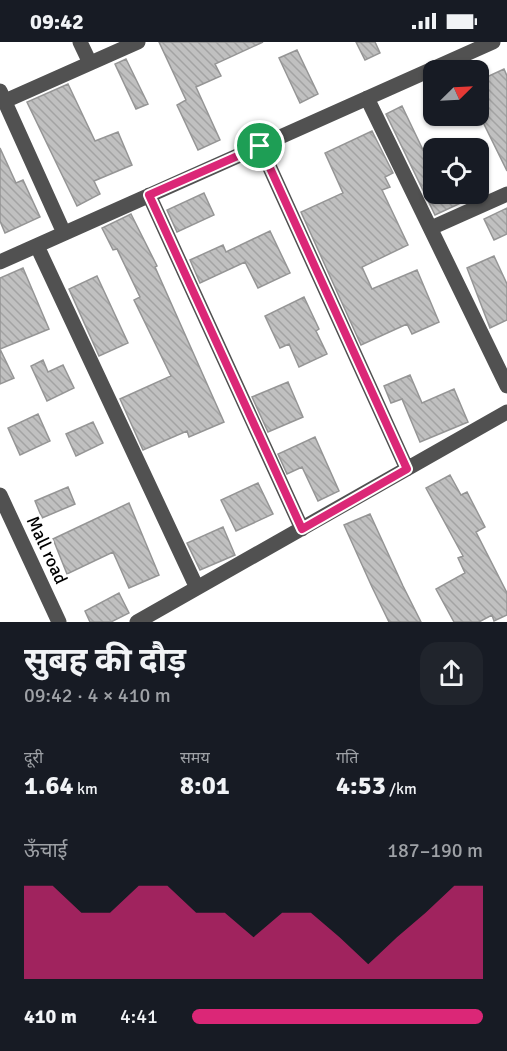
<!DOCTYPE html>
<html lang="hi">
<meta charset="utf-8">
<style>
body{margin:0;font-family:Signika,"Noto Sans Devanagari",sans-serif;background:#20242c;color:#f1f3f6;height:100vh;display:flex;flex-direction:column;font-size:22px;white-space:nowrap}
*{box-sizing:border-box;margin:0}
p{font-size:20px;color:#9ea1a6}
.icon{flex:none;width:33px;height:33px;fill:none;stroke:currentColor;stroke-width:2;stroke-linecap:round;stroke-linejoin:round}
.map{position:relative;height:580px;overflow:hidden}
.side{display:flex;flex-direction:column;background:#171b24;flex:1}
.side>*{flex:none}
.needle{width:39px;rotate:66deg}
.fabs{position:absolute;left:423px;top:18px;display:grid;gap:12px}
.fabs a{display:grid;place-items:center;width:66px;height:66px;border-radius:12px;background:#171b24;box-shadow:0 2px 4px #0004;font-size:30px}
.pin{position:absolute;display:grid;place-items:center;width:51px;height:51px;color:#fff;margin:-26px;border:3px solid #fff;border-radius:50%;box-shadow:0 2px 6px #0007}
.round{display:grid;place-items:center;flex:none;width:63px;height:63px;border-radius:18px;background:#20242c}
.headline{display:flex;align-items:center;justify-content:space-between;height:102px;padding:0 24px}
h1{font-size:33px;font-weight:700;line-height:45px}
.figures{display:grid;grid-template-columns:repeat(3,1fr);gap:9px;height:102px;padding:6px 24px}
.figures div{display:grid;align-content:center}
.figures b{font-size:26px;font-weight:700}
.figures small{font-size:16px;font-weight:400}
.figures p{font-size:16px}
.chart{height:168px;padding:12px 24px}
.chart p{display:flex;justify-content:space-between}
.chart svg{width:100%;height:108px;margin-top:6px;fill:#db2777;opacity:.7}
ul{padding:0 24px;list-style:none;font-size:20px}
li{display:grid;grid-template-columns:96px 72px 1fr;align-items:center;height:45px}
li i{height:15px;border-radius:8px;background:#db2777}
.status{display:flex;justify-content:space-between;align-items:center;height:42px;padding:0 30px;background:#171b24;direction:ltr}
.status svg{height:16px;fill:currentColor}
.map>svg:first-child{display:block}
.building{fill:url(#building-back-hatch);stroke:#959595;stroke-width:1.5}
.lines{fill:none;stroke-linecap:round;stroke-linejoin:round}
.minor{stroke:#515151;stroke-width:15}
.route-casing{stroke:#fff;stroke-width:12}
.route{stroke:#db2777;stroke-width:8}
.labels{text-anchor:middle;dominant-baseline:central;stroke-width:5;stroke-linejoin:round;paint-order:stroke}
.street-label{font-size:18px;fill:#000;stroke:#fff}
</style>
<div class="status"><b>09:42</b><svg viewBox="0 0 49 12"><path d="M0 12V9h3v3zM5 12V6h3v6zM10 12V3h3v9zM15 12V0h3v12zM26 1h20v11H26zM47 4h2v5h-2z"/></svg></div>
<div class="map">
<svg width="507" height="580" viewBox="0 0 507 580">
<defs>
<pattern id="building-back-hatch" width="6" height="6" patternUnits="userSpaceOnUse" patternTransform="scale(1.5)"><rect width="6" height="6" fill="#c0c0c0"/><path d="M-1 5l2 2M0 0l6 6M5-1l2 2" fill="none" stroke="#a3a3a3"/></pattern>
</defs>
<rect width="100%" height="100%" fill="#fff"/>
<path class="building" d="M159 0H263L215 22 221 34 196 45 220 98 198 108 177 63 186 58Z
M356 0H375L380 11 365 18Z
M297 8 318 52 300 61 279 16Z
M126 17 148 62 136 67 115 22Z
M504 27 507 34V129L478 70V39Z
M68 42 95 99 118 90 132 123 94 139 100 152 77 164 27 60Z
M402 64 434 131V152H480L435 173 386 72Z
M372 89 393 131 385 135 390 145 382 148 408 203 362 225 372 247 417 228 439 280 412 292 407 282 361 303 301 170 343 151 325 111Z
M0 106 16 141 23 138 40 175 5 191 0 179Z
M204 151 214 173 177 190 167 168Z
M507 166V192L494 198 484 177Z
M131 172 157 224 155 225 224 380 189 395 187 389 143 408 120 357 171 334 134 258 140 255 117 207 113 208 102 186Z
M270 189 290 231 258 246 245 220 200 241 190 218 223 203 226 210Z
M494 214 507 242V278L490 286 467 226Z
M23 226 49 287 0 307 14 336 0 342V236Z
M97 234 128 301 99 314 69 247Z
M304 255 319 287 316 289 327 312 299 325 289 302 280 306 265 274Z
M43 318 48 330 63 323 74 346 47 359 31 324Z
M410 333 422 361 454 347 468 380 420 400 402 357 391 361 384 344Z
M288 340 303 375 268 390 252 355Z
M38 372 50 399 20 413 8 386Z
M93 380 103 401 76 414 66 392Z
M315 395 339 449 318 459 302 425 287 432 278 412Z
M450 433 461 453 467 450 485 485 476 490 507 551V573L494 579 492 573 479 580H454L436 547 465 531 458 516 463 514 426 446Z
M258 441 273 472 236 489 221 458Z
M68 445 75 462 42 476 35 459Z
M129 461 159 533 129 546 113 510 67 532 53 497Z
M370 472 403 544 421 580H389L372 545 344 483Z
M223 485 235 513 200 528 187 501Z
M119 551 129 571 111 580H90L85 569Z"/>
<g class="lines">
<path class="minor" d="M80 0 90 21
M0 49 64 191
M367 56 507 344
M5 59 138 0
M260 104 407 427
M149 153 302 487
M431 186 507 152
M37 204 197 546
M0 220 493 0
M0 453 59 580
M137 580 507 370"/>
</g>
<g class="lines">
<defs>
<path id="route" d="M260 104 407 427 302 487 149 153Z"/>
</defs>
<use href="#route" class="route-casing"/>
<use href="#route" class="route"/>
</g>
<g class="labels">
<g class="street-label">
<text transform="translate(47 508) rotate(65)">Mall road</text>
</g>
</g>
</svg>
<div class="fabs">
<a><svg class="needle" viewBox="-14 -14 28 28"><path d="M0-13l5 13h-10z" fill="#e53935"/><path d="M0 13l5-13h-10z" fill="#9ea1a6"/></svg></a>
<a><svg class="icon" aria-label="locate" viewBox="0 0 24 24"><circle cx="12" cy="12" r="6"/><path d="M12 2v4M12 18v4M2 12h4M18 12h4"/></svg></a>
</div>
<div class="pin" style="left:260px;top:104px;background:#1e9e55"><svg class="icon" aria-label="arrive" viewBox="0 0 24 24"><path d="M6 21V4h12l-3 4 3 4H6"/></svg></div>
</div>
<section class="side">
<div class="headline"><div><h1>सुबह की दौड़</h1><p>09:42 · 4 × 410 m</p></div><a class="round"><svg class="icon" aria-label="share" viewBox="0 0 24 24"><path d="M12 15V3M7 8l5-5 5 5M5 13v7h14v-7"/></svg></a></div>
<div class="figures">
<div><p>दूरी</p><b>1.64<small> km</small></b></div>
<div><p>समय</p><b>8:01</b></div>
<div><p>गति</p><b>4:53<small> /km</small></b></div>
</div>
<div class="chart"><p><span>ऊँचाई</span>187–190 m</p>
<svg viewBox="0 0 160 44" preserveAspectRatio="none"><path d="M0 44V6L10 6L20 17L30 17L40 6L50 6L60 17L70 17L80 27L90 17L100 17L110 27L120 38L130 27L140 17L150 6L160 6V44z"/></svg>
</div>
<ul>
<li><b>410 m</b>4:41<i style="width:100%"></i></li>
</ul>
</section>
